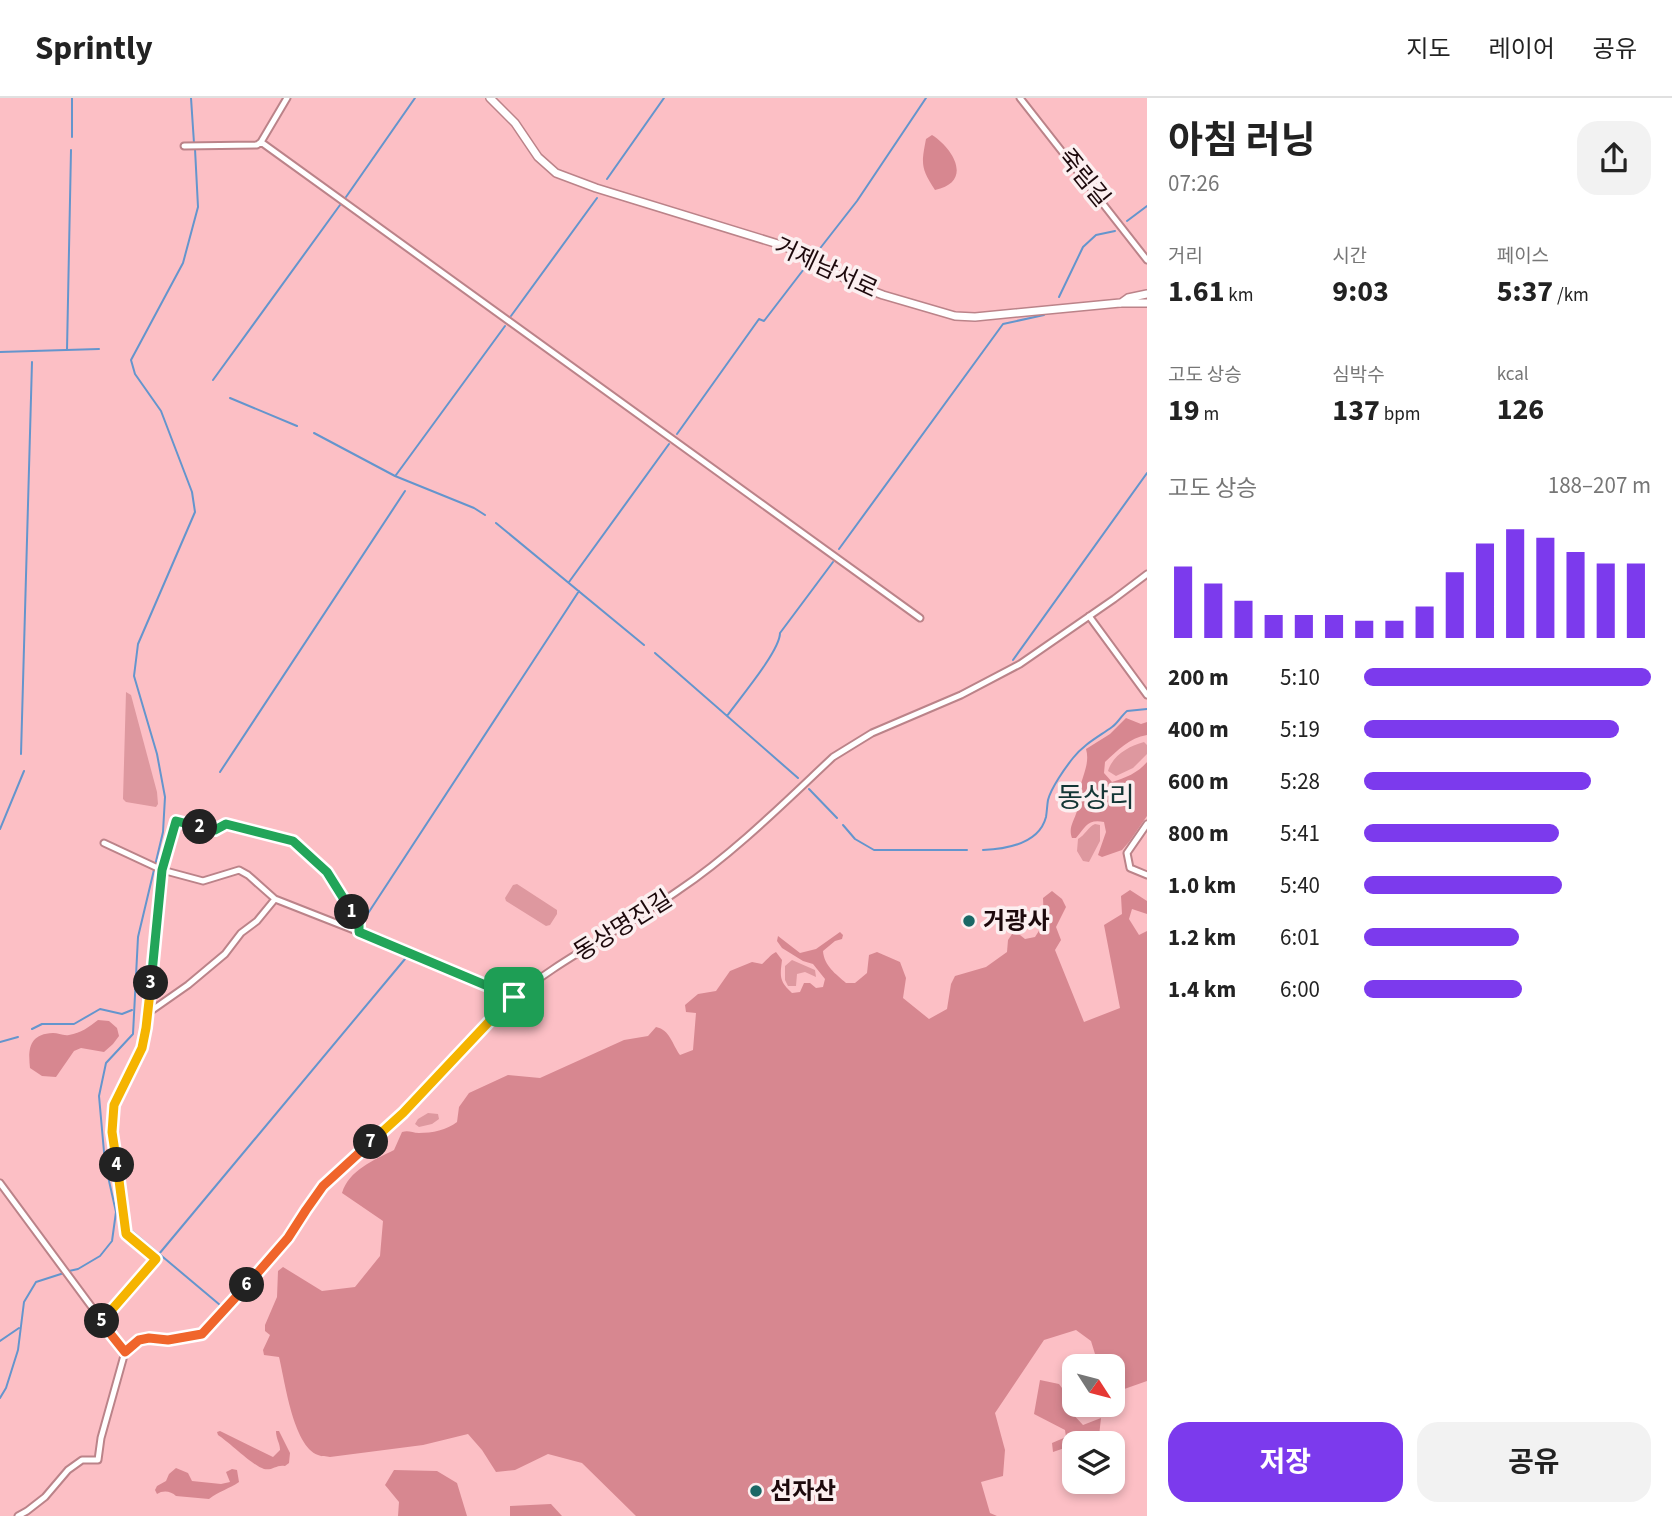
<!DOCTYPE html>
<html lang="ko">
<meta charset="utf-8">
<style>
body{margin:0;font-family:"Source Sans 3","Noto Sans KR",sans-serif;background:#f2f2f2;color:#222;height:100vh;display:flex;flex-direction:column;font-size:26px;white-space:nowrap}
*{box-sizing:border-box;margin:0}
p{font-size:23px;color:#767676}
.icon{flex:none;width:38px;height:38px;fill:none;stroke:currentColor;stroke-width:2;stroke-linecap:round;stroke-linejoin:round}
.map{position:relative;flex:1;overflow:hidden}
.drawer{display:flex;flex-direction:column;background:#fff;width:525px}
.drawer>*{flex:none}
.needle{width:46px;rotate:126deg}
.tools{position:absolute;left:1062px;top:1256px;display:grid;gap:14px}
.tools a{display:grid;place-items:center;width:63px;height:63px;border-radius:14px;background:#fff;box-shadow:0 4px 10px #0003;font-size:35px}
.pin{position:absolute;display:grid;place-items:center;width:60px;height:60px;color:#fff;margin:-30px;border-radius:14px;box-shadow:0 4px 10px #0006}
.km{position:absolute;width:35px;height:35px;margin:-18px;border-radius:50%;background:#222;color:#fff;font-size:19px;line-height:35px;text-align:center}
.round{display:grid;place-items:center;flex:none;width:74px;height:74px;border-radius:21px;background:#f2f2f2}
.head{display:flex;align-items:center;justify-content:space-between;height:119px;padding:0 21px}
h1{font-size:38px;font-weight:700;line-height:52px}
.metrics{display:grid;grid-template-columns:repeat(3,1fr);gap:10px;height:119px;padding:7px 21px}
.metrics div{display:grid;align-content:center}
.metrics b{font-size:30px;font-weight:700}
.metrics small{font-size:19px;font-weight:400}
.metrics p{font-size:19px}
.chart{height:196px;padding:14px 21px}
.chart p{display:flex;justify-content:space-between}
.chart svg{width:100%;height:126px;margin-top:7px;stroke:#7c3aed;stroke-width:6}
.action{display:flex;gap:14px;margin-top:auto;padding:14px 21px}
.action a{flex:1;height:80px;border-radius:21px;background:#7c3aed;color:#fff;font-size:28px;font-weight:700;line-height:80px;text-align:center}
.action a+a{background:#f2f2f2;color:#222}
ul{padding:0 21px;list-style:none;font-size:23px}
li{display:grid;grid-template-columns:112px 84px 1fr;align-items:center;height:52px}
li i{height:18px;border-radius:9px;background:#7c3aed}
header{display:flex;align-items:center;gap:42px;box-sizing:border-box;height:98px;padding:0 35px;background:#fff;border-bottom:2px solid #e0e0e0}
header strong{font-size:33px}
nav{display:flex;gap:38px;margin-inline-start:auto;font-size:24px}
main{display:flex;flex:1;min-height:0}
.map>svg:first-child{display:block}
.green{fill:#de989f}
.forest{fill:#d78790}
.lines{fill:none;stroke-linecap:round;stroke-linejoin:round}
.stream{stroke:#6495cd;stroke-width:2}
.minor-casing{stroke:#bb8389;stroke-width:9}
.secondary-casing{stroke:#bb8389;stroke-width:10}
.minor{stroke:#fff;stroke-width:5}
.secondary{stroke:#fff;stroke-width:7}
.split-1-casing{stroke:#fff;stroke-width:14}
.split-2-casing{stroke:#fff;stroke-width:14}
.split-3-casing{stroke:#fff;stroke-width:14}
.split-4-casing{stroke:#fff;stroke-width:14}
.split-5-casing{stroke:#fff;stroke-width:14}
.split-6-casing{stroke:#fff;stroke-width:14}
.split-7-casing{stroke:#fff;stroke-width:14}
.split-8-casing{stroke:#fff;stroke-width:14}
.split-1{stroke:#22a559;stroke-width:9}
.split-2{stroke:#22a559;stroke-width:9}
.split-3{stroke:#22a559;stroke-width:9}
.split-4{stroke:#f5b400;stroke-width:9}
.split-5{stroke:#f5b400;stroke-width:9}
.split-6{stroke:#f0652b;stroke-width:9}
.split-7{stroke:#f0652b;stroke-width:9}
.split-8{stroke:#f5b400;stroke-width:9}
.poi-dot{fill:#1a6765;stroke:#fceff0;stroke-width:2.5}
.labels{text-anchor:middle;dominant-baseline:central;stroke-width:7;stroke-linejoin:round;paint-order:stroke}
.street-label{font-size:24px;fill:#1d090c;stroke:#fceff0}
.poi-label{font-size:24px;font-weight:bold;fill:#1d090c;stroke:#fceff0;text-anchor:start}
.quarter-label{font-size:28px;fill:#133635;stroke:#fceff0}
</style>
<header>
<strong>Sprintly</strong>
<nav><a>지도</a><a>레이어</a><a>공유</a></nav>
</header>
<main>
<div class="map">
<svg width="1147" height="1418" viewBox="0 0 1147 1418">
<rect width="100%" height="100%" fill="#fcbfc5"/>
<path class="green" d="M126 594 131 597 157 694 158 706 156 709 126 704 123 701Z
M1144 644 1147 647V656L1133 670 1116 678 1108 673C1113 657 1129 648 1144 644Z
M1095 726 1100 727V743L1089 764 1083 763 1077 753 1078 741C1085 737 1088 729 1095 726Z
M517 786 557 812V816L550 827 546 828 506 803 505 800 513 787Z
M792 862 815 872 816 879 805 874 797 876 796 888H788L785 882V868Z
M428 1015 438 1016 439 1021 432 1026 419 1029 415 1026 418 1021Z"/>
<path class="forest" d="M932 37C954 51 973 84 935 92 921 70 921 67 926 41Z
M1126 620 1141 626 1147 624V637C1129 640 1118 652 1105 664L1104 675 1112 684C1125 680 1138 675 1147 664V718L1129 744 1122 752 1102 759 1098 757 1106 734 1104 724C1087 721 1086 729 1076 740H1072C1068 730 1074 723 1077 713 1080 705 1078 697 1080 690 1083 676 1090 665 1086 651L1110 636Z
M1130 792 1147 803V816L1132 811 1129 821 1139 837 1147 833V1283L1113 1295V1269H1099L1091 1243 1076 1232 1044 1242 995 1315 1005 1352 1003 1378 981 1384 990 1415 997 1418H636L582 1365 548 1356 515 1372 496 1374 482 1352 468 1336 423 1347 330 1359C326 1358 322 1359 318 1357 293 1348 285 1283 279 1259L264 1257 263 1252 270 1237 265 1233V1227L277 1199 278 1173 283 1169 322 1193 355 1189 380 1158 383 1123 342 1095C349 1072 374 1062 394 1052L402 1034C409 1032 412 1035 419 1035 432 1035 447 1032 457 1024L459 1009 469 995 508 977 540 980 624 942 648 938 656 929C670 932 672 946 680 957L693 952 696 915 686 914 685 907 698 896 716 893 730 873 752 864 762 866C767 862 770 857 776 854L782 862C780 879 779 883 792 895L800 894 804 885H810L816 890 823 889 825 881 813 866 803 863 782 850 777 843 778 838 800 855 816 851 840 834 843 837 842 841 835 843 823 853C824 868 836 876 846 885H855L867 875 869 857 877 854 900 864 906 880 903 900 929 921 947 911 951 886 955 878 986 869 1007 854 1008 842 1012 836 1020 837 1025 841 1035 839 1044 825 1043 800 1052 793 1062 801 1066 809 1056 829 1061 842 1055 852 1084 924 1120 910 1104 827 1122 816 1121 798Z
M98 922 109 923 117 930 119 938 113 946 104 954 81 950 74 953 56 979 42 978 30 970C28 951 29 936 53 935 58 935 63 938 69 937 81 935 89 929 98 922Z
M1040 1282 1059 1286 1074 1306 1070 1313 1083 1327 1101 1320 1099 1338 1053 1354 1052 1345 1066 1339 1065 1332 1034 1316Z
M220 1333 273 1359 280 1352C280 1345 276 1341 276 1333H279L290 1355 289 1365 285 1368C277 1366 272 1373 264 1371 253 1368 229 1344 218 1337L217 1334Z
M176 1370 188 1375 192 1383 221 1386 230 1384 226 1374 232 1371 237 1372 239 1384C229 1391 219 1393 209 1401L176 1398C171 1393 163 1392 157 1396L155 1392 157 1388 166 1383 169 1376Z
M394 1372 437 1373 457 1385 467 1418H398L399 1404 385 1387Z
M551 1406 562 1418H510V1408Z"/>
<g class="lines">
<path class="stream" d="M191 0 194 45
M72 39V0
M607 81 664 0
M346 99 415 0
M1127 123 1147 108
M818 153 857 103 926 0
M1059 199 1083 149 1096 137 1115 133
M511 218 597 100
M67 252 71 52
M0 254 99 251
M213 282 340 107
M230 300 297 328
M314 335 395 378 474 410 485 417
M677 336 759 221 764 223 807 167
M396 377 505 228
M496 425 644 547
M839 451 1003 226 1044 217
M569 484 669 346
M655 555 798 680
M1013 562 1147 375
M727 618C739 601 780 553 780 535L833 464
M21 656 32 264
M220 674 405 393
M809 691 837 720
M843 727 855 741 874 752H967
M0 731 24 673
M983 752C1007 751 1039 746 1046 719 1047 713 1047 708 1048 702 1051 690 1065 670 1073 660 1084 646 1098 639 1112 629 1118 625 1121 618 1127 613L1147 611
M363 823 579 493
M32 931 42 926H74L100 911 122 916 132 912
M0 944 18 939
M132 1133 220 1207
M159 1156 405 861
M69 1173 78 1171 100 1158 112 1143 116 1114 105 1065 99 998 106 965 133 936 138 839 163 734 165 699 157 656 134 578 138 546 195 414 192 394 161 313 135 276 131 262 183 165 198 109 195 51
M0 1243 19 1230
M0 1300 6 1290 18 1252 24 1204 36 1184 64 1175"/>
<defs>
<path id="minor" d="M1020 0 1147 162
M261 44 920 520
M184 48 257 47 261 44 287 0
M1089 518 1147 597
M1147 726 1127 755 1130 770 1147 777
M104 745 162 772 203 783 239 772 248 777 275 801 359 834
M148 915 188 887 225 856 241 835 257 823 275 801
M0 1085 125 1254
M101 1224 156 1161 126 1136 112 1034 114 1007 142 950 147 930 162 772 175 723 215 731 226 726 293 743 327 774 359 825V834L514 899
M18 1418 27 1413 45 1399 68 1372 82 1362H98L101 1340 125 1254 139 1242 149 1240 168 1242 202 1236 288 1140 306 1112 323 1088 403 1015 501 911C554 863 621 833 679 792 734 755 785 704 833 659L872 635 961 597 1020 566 1114 501 1147 476"/>
<path id="secondary" d="M490 0 515 25 538 59 556 75 596 90 778 146 801 155 854 186 883 197 955 218 975 219 1120 205H1147
M1121 205 1128 200 1147 196"/>
</defs>
<use href="#minor" class="minor-casing"/>
<use href="#secondary" class="secondary-casing"/>
<use href="#minor" class="minor"/>
<use href="#secondary" class="secondary"/>
</g>
<g class="lines">
<defs>
<path id="split-1" d="M352 814 359 825V834L514 899"/>
<path id="split-2" d="M200 729 215 732 226 726 293 743 327 774 352 814"/>
<path id="split-3" d="M151 885 162 772 176 723 200 729"/>
<path id="split-4" d="M117 1067 112 1034 114 1007 142 950 146 930 151 885"/>
<path id="split-5" d="M102 1223 156 1161 126 1136 117 1067"/>
<path id="split-6" d="M102 1223 101 1224 125 1254 139 1242 149 1240 168 1242 202 1236 247 1187"/>
<path id="split-7" d="M247 1187 288 1140 306 1112 323 1088 371 1044"/>
<path id="split-8" d="M371 1044 403 1015 501 911 514 899"/>
</defs>
<use href="#split-1" class="split-1-casing"/>
<use href="#split-2" class="split-2-casing"/>
<use href="#split-3" class="split-3-casing"/>
<use href="#split-4" class="split-4-casing"/>
<use href="#split-5" class="split-5-casing"/>
<use href="#split-6" class="split-6-casing"/>
<use href="#split-7" class="split-7-casing"/>
<use href="#split-8" class="split-8-casing"/>
<use href="#split-1" class="split-1"/>
<use href="#split-2" class="split-2"/>
<use href="#split-3" class="split-3"/>
<use href="#split-4" class="split-4"/>
<use href="#split-5" class="split-5"/>
<use href="#split-6" class="split-6"/>
<use href="#split-7" class="split-7"/>
<use href="#split-8" class="split-8"/>
</g>
<g class="poi-dot">
<circle cx="969" cy="823" r="7"/>
<circle cx="756" cy="1393" r="7"/>
</g>
<g class="labels">
<g class="street-label">
<text transform="translate(1084 80) rotate(51)">죽림길</text>
<text transform="translate(826 170) rotate(25)">거제남서로</text>
<text transform="translate(623 828) rotate(-32)">동상명진길</text>
</g>
<g class="poi-label">
<text x="983" y="823">거광사</text>
<text x="770" y="1393">선자산</text>
</g>
<g class="quarter-label">
<text x="1096" y="700">동상리</text>
</g>
</g>
</svg>
<div class="tools">
<a><svg class="needle" viewBox="-14 -14 28 28"><path d="M0-13l5 13h-10z" fill="#e53935"/><path d="M0 13l5-13h-10z" fill="#767676"/></svg></a>
<a><svg class="icon" aria-label="layers" viewBox="0 0 24 24"><path d="M12 4l9 5-9 5-9-5zM3 14l9 5 9-5"/></svg></a>
</div>
<div class="pin" style="left:514px;top:899px;background:#1e9e55"><svg class="icon" aria-label="arrive" viewBox="0 0 24 24"><path d="M6 21V4h12l-3 4 3 4H6"/></svg></div>
<b class="km" style="left:352px;top:814px">1</b>
<b class="km" style="left:200px;top:729px">2</b>
<b class="km" style="left:151px;top:885px">3</b>
<b class="km" style="left:117px;top:1067px">4</b>
<b class="km" style="left:102px;top:1223px">5</b>
<b class="km" style="left:247px;top:1187px">6</b>
<b class="km" style="left:371px;top:1044px">7</b>
</div>
<section class="drawer">
<div class="head"><div><h1>아침 러닝</h1><p>07:26</p></div><a class="round"><svg class="icon" aria-label="share" viewBox="0 0 24 24"><path d="M12 15V3M7 8l5-5 5 5M5 13v7h14v-7"/></svg></a></div>
<div class="metrics">
<div><p>거리</p><b>1.61<small> km</small></b></div>
<div><p>시간</p><b>9:03</b></div>
<div><p>페이스</p><b>5:37<small> /km</small></b></div>
</div>
<div class="metrics">
<div><p>고도 상승</p><b>19<small> m</small></b></div>
<div><p>심박수</p><b>137<small> bpm</small></b></div>
<div><p>kcal</p><b>126</b></div>
</div>
<div class="chart"><p><span>고도 상승</span>188–207 m</p>
<svg viewBox="0 0 160 44" preserveAspectRatio="none"><path d="M5 44V19M15 44V25M25 44V31M35 44V36M45 44V36M55 44V36M65 44V38M75 44V38M85 44V33M95 44V21M105 44V11M115 44V6M125 44V9M135 44V14M145 44V18M155 44V18"/></svg>
</div>
<ul>
<li><b>200 m</b>5:10<i style="width:100%"></i></li>
<li><b>400 m</b>5:19<i style="width:89%"></i></li>
<li><b>600 m</b>5:28<i style="width:79%"></i></li>
<li><b>800 m</b>5:41<i style="width:68%"></i></li>
<li><b>1.0 km</b>5:40<i style="width:69%"></i></li>
<li><b>1.2 km</b>6:01<i style="width:54%"></i></li>
<li><b>1.4 km</b>6:00<i style="width:55%"></i></li>
</ul>
<div class="action"><a>저장</a><a>공유</a></div>
</section>
</main>
